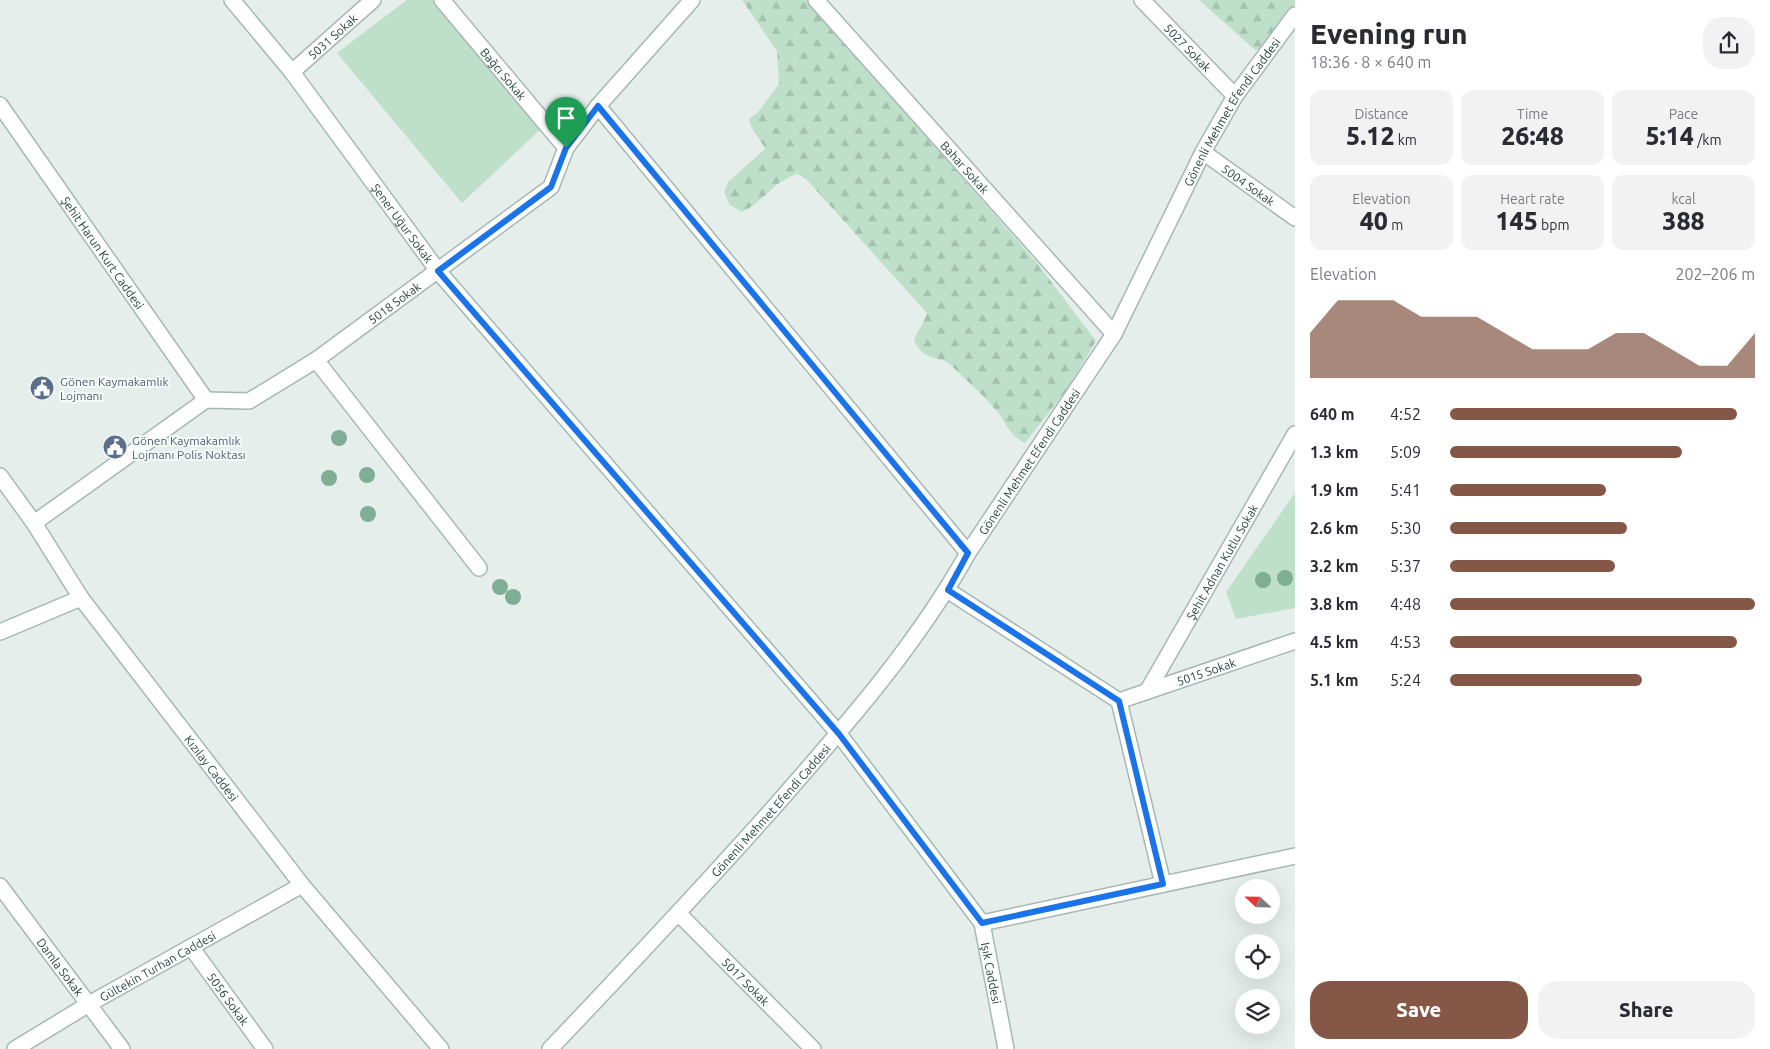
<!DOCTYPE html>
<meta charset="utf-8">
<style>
body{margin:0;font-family:Ubuntu,sans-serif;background:#f2f2f3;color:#2b2b33;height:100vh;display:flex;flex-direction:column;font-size:19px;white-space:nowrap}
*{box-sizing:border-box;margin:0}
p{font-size:16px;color:#7c7c81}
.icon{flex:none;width:28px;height:28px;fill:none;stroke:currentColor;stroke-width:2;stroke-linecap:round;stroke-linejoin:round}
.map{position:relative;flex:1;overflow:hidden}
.sheet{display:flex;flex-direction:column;background:#fff;width:475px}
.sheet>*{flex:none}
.needle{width:32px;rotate:292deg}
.fabs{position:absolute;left:1235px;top:879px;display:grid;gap:10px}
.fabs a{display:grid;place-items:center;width:45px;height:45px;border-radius:50%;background:#fff;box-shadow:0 5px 20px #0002;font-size:25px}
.pin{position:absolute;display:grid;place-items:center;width:42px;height:42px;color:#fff;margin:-51px -21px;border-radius:50% 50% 50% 0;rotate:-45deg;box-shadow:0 0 5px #0007}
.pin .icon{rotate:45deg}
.round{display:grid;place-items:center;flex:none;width:52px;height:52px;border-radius:20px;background:#f2f2f3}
.head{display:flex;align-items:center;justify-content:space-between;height:85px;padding:0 15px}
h1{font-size:28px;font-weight:800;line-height:38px}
.metrics{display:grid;grid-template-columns:repeat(3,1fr);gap:8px;height:85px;padding:5px 15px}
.metrics div{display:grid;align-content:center;border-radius:12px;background:#f2f2f3;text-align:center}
.metrics b{font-size:25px;font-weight:800}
.metrics small{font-size:14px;font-weight:400}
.metrics p{font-size:14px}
.chart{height:140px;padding:10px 15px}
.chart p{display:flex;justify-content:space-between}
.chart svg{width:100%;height:90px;margin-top:5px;fill:#855746;opacity:.7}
.button{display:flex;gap:10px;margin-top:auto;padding:10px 15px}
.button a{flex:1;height:58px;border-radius:20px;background:#855746;color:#fff;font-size:20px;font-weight:800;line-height:58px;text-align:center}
.button a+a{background:#f2f2f3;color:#2b2b33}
ul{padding:0 15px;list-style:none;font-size:16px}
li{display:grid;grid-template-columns:80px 60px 1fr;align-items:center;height:38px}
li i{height:12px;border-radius:6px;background:#855746}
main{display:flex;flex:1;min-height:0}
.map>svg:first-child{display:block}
.forest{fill:url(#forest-firs)}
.park{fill:#bedfc9}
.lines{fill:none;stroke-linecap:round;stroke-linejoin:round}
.street-casing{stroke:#a7b7b3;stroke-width:18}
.secondary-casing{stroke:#a3bab4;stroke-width:18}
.street{stroke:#fff;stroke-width:15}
.secondary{stroke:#fff;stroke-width:15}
.tree{fill:#7fae95}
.route-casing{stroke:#fff;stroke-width:10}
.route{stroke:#1a73e8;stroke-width:6}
.labels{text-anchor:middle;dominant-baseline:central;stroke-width:4;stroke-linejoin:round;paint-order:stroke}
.street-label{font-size:12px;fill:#23413b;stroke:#f6faf8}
.service-label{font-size:12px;fill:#4e5e75;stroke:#f6faf8;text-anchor:start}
</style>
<main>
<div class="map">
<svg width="1295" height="1049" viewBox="0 0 1295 1049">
<defs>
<pattern id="forest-firs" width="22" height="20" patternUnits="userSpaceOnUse" patternTransform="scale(1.25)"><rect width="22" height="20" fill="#bedfc9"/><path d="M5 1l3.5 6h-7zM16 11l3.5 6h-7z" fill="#a3c1ae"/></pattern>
</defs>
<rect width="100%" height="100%" fill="#e5eeeb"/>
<path class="forest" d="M742 0H806L1037 263 1096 341 1068 388 1025 443C1008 435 1007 422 995 409 982 394 967 381 954 368 939 352 928 366 914 341 917 330 924 324 927 313L806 179 798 174C775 179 763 203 742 212L730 205 724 192 728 182 765 149C761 138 751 132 749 119L759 111 779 84 777 51Z
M1199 0H1295V5L1270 46 1255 50Z"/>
<path class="park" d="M407 0H435L543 127 462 203 337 53Z
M1295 493V608L1236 619 1226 592Z"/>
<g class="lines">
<defs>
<g id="street">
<path id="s1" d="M442 0 566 148"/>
<path id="s2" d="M816 0 1114 334"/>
<path id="s3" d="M1142 0 1235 96"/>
<path id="s4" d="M292 72 373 0"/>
<path id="s5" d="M0 105 206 400"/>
<path d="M598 106 968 553"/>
<path id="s6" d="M1203 152 1295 218"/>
<path d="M316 360 479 568"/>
<path id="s7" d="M0 476 34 523 81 598 302 885 441 1049"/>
<path id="s8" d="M34 523 206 400 249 401 316 360 551 187 566 148 598 106 692 0"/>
<path d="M947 590 1119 701 1163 884"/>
<path d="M0 632 81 598"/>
<path id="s9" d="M1148 690 1295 434"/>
<path id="s10" d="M1119 701 1295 641"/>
<path id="s11" d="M0 886 122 1049"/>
<path id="s12" d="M679 914 813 1049"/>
<path d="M982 923 1295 856"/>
<path id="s13" d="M191 947 265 1049"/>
<path id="s14" d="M15 1049 89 1004 302 885"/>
<path id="s15" d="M550 1049C626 969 702 888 776 805 846 725 916 646 968 553L1114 334 1203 152 1235 96 1295 15"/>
</g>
<g id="secondary">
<path id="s16" d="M232 0 292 72 438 271 839 734 982 923 1006 1049"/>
</g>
</defs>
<use href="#street" class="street-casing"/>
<use href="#secondary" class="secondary-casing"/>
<use href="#street" class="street"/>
<use href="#secondary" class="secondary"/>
</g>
<g class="tree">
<circle cx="339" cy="438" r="8"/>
<circle cx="367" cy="475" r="8"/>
<circle cx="329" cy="478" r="8"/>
<circle cx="368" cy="514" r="8"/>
<circle cx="1285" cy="578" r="8"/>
<circle cx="1263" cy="580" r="8"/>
<circle cx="500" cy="587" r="8"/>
<circle cx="513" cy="597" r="8"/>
</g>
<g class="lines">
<defs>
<path id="route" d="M598 106 968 553 948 590 1119 701 1163 884 982 923 839 734 438 271 551 187 566 148Z"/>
</defs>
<use href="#route" class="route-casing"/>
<use href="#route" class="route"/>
</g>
<defs>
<symbol id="civic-disc" viewBox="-11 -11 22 22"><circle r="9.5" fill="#5c6f8a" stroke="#f6faf8"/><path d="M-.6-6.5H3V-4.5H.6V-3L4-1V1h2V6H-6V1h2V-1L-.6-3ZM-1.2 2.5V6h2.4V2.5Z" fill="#fff"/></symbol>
</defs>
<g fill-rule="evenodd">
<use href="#civic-disc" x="28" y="374" width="28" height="28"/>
<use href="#civic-disc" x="101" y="433" width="28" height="28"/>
</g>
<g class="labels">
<g class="street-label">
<text stroke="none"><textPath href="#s4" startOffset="54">5031 Sokak</textPath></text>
<text stroke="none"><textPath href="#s3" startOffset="66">5027 Sokak</textPath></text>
<text stroke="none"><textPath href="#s1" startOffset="96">Bağcı Sokak</textPath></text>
<text stroke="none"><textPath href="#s15" startOffset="1165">Gönenli Mehmet Efendi Caddesi</textPath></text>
<text stroke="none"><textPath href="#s2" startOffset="224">Bahar Sokak</textPath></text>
<text stroke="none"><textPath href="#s6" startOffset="56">5004 Sokak</textPath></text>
<text stroke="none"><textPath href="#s16" startOffset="281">Şener Uğur Sokak</textPath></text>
<text stroke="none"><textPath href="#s5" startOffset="180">Şehit Harun Kurt Caddesi</textPath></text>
<text stroke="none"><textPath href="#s8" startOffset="430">5018 Sokak</textPath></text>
<text stroke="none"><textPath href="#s15" startOffset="760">Gönenli Mehmet Efendi Caddesi</textPath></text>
<text stroke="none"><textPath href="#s9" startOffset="148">Şehit Adnan Kutlu Sokak</textPath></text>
<text stroke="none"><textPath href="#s10" startOffset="92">5015 Sokak</textPath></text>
<text stroke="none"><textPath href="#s7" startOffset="361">Kızılay Caddesi</textPath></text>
<text stroke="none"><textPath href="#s15" startOffset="325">Gönenli Mehmet Efendi Caddesi</textPath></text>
<text stroke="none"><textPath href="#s14" startOffset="165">Gültekin Turhan Caddesi</textPath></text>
<text stroke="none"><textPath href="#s11" startOffset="101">Damla Sokak</textPath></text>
<text stroke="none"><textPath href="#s16" startOffset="1241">Işık Caddesi</textPath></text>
<text stroke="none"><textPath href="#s12" startOffset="95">5017 Sokak</textPath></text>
<text stroke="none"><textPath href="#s13" startOffset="64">5056 Sokak</textPath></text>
</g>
<g class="service-label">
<text x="60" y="381">Gönen Kaymakamlık<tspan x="60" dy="14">Lojmanı</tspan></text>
<text x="132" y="440">Gönen Kaymakamlık<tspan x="132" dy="14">Lojmanı Polis Noktası</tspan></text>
</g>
</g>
</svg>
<div class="fabs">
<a><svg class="needle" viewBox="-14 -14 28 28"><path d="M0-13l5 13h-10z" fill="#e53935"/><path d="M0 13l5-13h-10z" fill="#7c7c81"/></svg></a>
<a><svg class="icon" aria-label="locate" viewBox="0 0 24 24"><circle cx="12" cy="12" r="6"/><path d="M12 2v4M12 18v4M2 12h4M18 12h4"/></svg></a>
<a><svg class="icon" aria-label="layers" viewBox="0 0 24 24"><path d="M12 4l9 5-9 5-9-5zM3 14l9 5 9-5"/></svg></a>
</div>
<div class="pin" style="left:566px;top:148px;background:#1e9e55"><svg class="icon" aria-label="arrive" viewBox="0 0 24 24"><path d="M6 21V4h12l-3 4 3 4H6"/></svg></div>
</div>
<section class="sheet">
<div class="head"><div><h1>Evening run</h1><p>18:36 · 8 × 640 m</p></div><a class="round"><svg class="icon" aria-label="share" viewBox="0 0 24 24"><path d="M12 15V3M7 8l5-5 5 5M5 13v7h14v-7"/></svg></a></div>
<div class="metrics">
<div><p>Distance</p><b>5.12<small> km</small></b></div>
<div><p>Time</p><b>26:48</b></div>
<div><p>Pace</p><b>5:14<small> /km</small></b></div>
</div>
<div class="metrics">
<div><p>Elevation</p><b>40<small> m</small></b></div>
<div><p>Heart rate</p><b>145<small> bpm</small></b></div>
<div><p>kcal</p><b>388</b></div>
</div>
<div class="chart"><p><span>Elevation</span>202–206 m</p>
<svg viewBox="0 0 160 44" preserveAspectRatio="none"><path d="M0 44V22L10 6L20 6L30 6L40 14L50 14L60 14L70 22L80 30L90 30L100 30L110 22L120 22L130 30L140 38L150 38L160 22V44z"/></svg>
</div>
<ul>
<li><b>640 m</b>4:52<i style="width:94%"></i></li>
<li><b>1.3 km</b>5:09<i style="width:76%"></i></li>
<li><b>1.9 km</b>5:41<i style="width:51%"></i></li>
<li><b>2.6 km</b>5:30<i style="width:58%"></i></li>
<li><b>3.2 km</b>5:37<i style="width:54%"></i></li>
<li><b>3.8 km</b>4:48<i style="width:100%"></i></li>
<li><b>4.5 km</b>4:53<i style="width:94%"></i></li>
<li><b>5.1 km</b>5:24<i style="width:63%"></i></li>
</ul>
<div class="button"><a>Save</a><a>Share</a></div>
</section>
</main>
